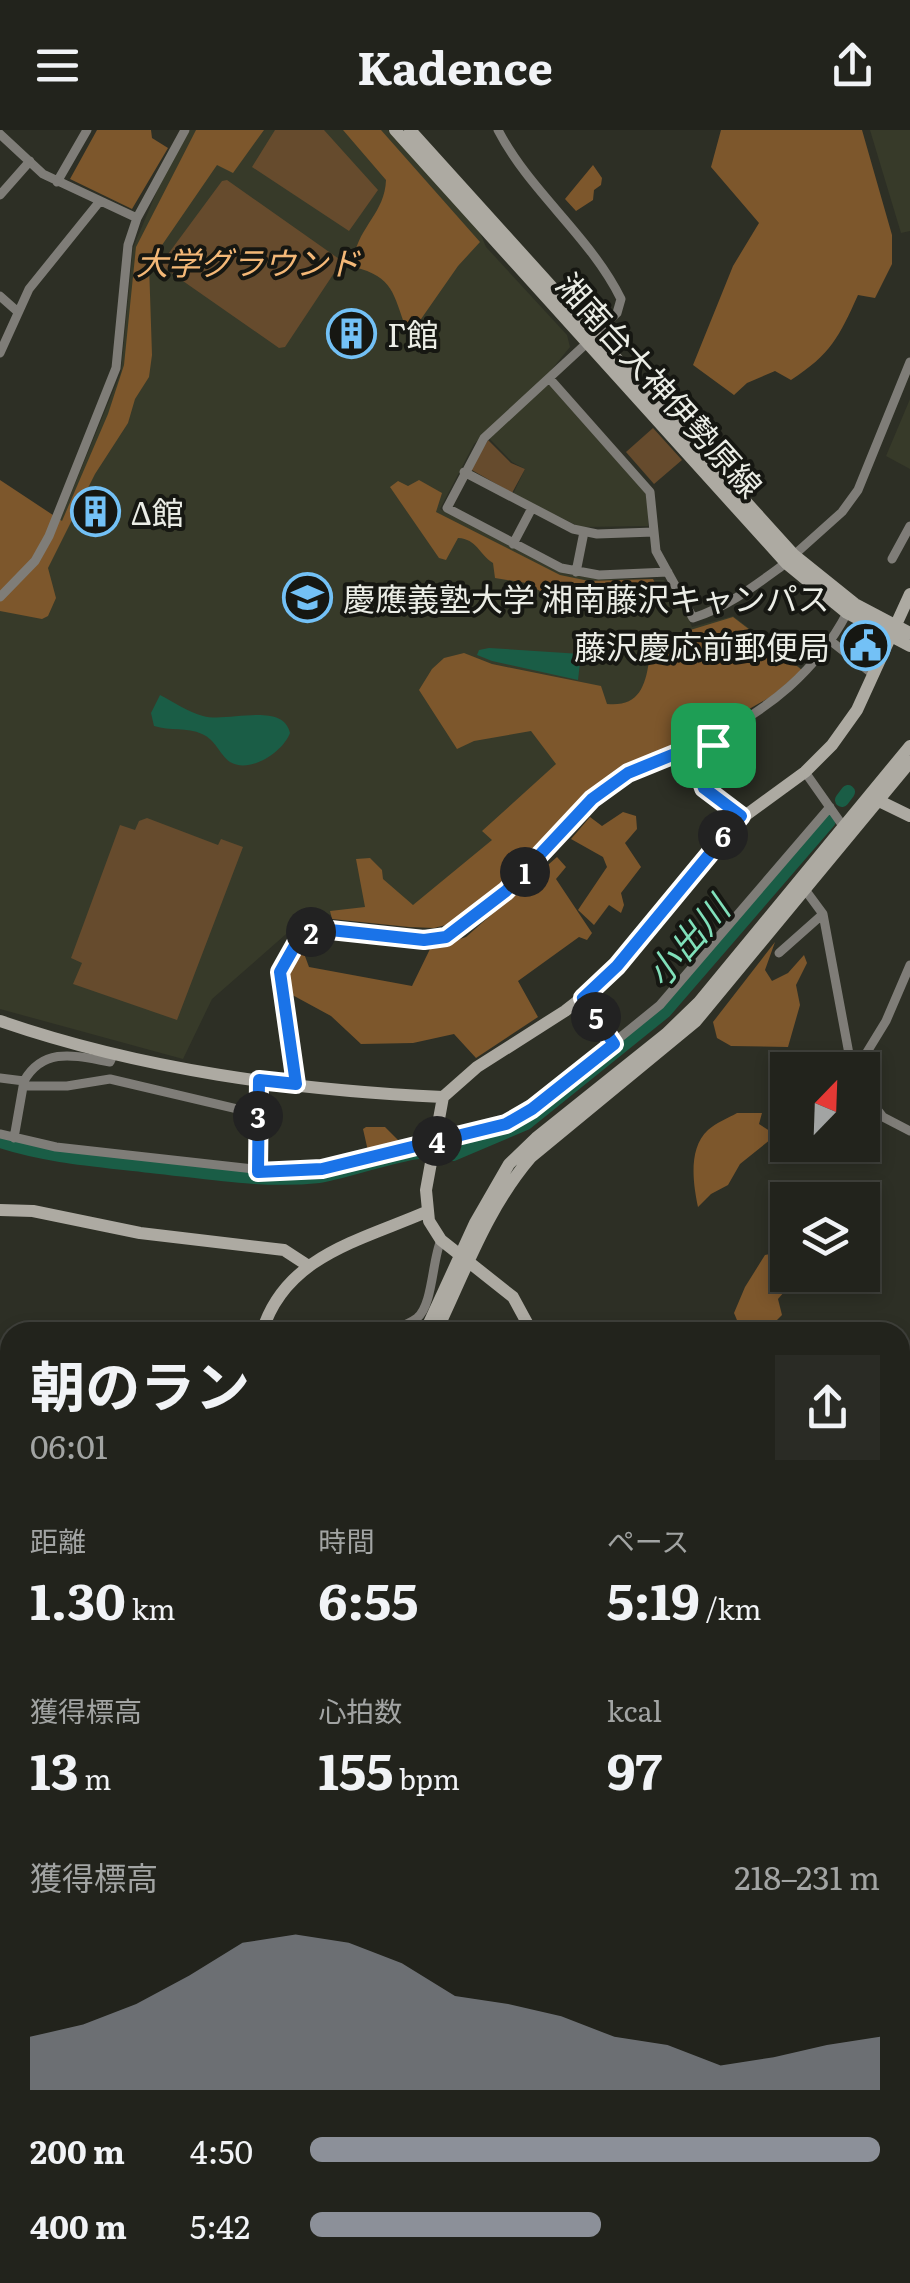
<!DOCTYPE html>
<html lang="ja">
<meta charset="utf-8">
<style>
body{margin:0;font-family:Literata,"Noto Sans JP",serif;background:#2a2b25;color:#f1f3f6;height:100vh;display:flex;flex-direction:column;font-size:38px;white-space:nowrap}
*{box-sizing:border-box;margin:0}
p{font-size:32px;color:#a2a4a3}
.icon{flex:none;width:55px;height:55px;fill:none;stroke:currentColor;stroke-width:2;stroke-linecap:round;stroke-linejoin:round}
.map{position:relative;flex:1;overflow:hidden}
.drawer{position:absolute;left:0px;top:1192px;width:910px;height:962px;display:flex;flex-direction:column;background:#22231c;border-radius:30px 30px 0 0;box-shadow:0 5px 15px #0003,0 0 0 2px #3f403b}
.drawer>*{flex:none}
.needle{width:65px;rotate:23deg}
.tools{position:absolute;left:770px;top:922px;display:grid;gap:20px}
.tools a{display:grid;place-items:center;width:110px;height:110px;border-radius:0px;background:#22231c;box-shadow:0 5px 15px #0003,0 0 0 2px #3f403b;font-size:50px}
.pin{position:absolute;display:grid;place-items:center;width:85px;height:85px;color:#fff;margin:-42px;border-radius:20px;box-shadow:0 5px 15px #0006}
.km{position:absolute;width:50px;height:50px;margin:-25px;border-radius:50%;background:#222;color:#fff;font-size:28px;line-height:50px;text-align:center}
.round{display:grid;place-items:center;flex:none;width:105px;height:105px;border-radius:0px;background:#2a2b25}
.headline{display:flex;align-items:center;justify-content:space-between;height:170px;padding:0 30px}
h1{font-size:55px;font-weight:700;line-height:75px}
.stats{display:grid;grid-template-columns:repeat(3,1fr);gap:15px;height:170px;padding:10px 30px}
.stats div{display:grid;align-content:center}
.stats b{font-size:50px;font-weight:700}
.stats small{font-size:28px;font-weight:400}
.stats p{font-size:28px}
.chart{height:280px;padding:20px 30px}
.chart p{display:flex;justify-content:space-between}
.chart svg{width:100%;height:180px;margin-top:10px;fill:#8c9099;opacity:.7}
ul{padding:0 30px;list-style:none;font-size:32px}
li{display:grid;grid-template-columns:160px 120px 1fr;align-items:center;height:75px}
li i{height:25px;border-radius:12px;background:#8c9099}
header{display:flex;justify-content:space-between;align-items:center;height:130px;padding:0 30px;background:#22231c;font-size:45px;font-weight:700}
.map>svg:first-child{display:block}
.built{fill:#373a29;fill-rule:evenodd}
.green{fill:#664b2d}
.forest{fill:#7d572c}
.water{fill:#1a5d46}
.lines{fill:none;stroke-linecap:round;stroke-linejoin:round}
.river{stroke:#1a5d46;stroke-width:14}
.street{stroke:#7f7d78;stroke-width:9}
.secondary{stroke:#adaaa2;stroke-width:12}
.route-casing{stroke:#fff;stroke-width:20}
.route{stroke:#1a73e8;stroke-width:12}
.labels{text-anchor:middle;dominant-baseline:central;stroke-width:8;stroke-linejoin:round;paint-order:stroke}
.park-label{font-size:32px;font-style:italic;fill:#f4b877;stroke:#161712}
.poi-label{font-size:32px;fill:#ebede6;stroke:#161712;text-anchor:start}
.street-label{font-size:32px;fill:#ebede6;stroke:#161712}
.water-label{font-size:35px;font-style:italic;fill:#80e0ba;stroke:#161712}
</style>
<header><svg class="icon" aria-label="menu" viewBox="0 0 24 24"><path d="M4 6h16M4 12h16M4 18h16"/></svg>Kadence<svg class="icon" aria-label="share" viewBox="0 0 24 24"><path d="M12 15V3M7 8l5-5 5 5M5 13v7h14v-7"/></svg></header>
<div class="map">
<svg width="910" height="2153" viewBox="0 0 910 2153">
<rect width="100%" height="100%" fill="#2d2f25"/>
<path class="built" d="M190 0H388L479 100 486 117 567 205 570 217 547 245 474 314 440 379 566 444 599 449 664 450 682 474 692 497 733 486 801 538 622 637 453 785 334 784 302 790 212 869 183 929 0 879V477L54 405 121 242 133 118 162 49ZM660 453 662 470 653 471V480L633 481 607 473 606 465Z
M870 0H910V101L901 103Z
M547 255 551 256 644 360 648 367V396L580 397 513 364 525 339 512 332 489 308Z
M910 269V339L886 326Z"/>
<path class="green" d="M275 0H324L378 60 349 101 252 37Z
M227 50 342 131 285 217 279 218 160 135 222 51Z
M653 298 682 330 654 354 626 322Z
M488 310 511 333 525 339 512 363 470 339Z
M147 688 218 715 221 709 243 717 177 890 73 854 82 833 71 828 120 695 135 700 139 691Z"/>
<path class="forest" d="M97 0H151L152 8 168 18 132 79 70 49Z
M196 0H264L233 43 217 35 149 134 152 225 149 247 135 269 128 293 95 344 48 438 56 468 48 486 42 489 0 481V350L62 391 108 284 124 235 136 117Z
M343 0H381L480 112 458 136 412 202 406 198C393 164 394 147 354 137 352 101 385 86 386 50Z
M721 0H862L892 105V134L875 168 858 165C839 207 831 224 791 250L775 241 747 253 734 265 693 235 733 136 759 93 711 37Z
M593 35 602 48 601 55 594 60 593 70 576 81 565 69Z
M419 350 442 363 436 382 560 445 589 451 653 449 655 453 605 463 600 473 549 466 526 453 495 448 493 433C479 424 477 409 458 408L446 430 439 428 390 357 398 351 408 356Z
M733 487 802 540 772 566 723 594 626 639 584 672 502 759 454 793 434 798 409 797 332 789 330 781 365 777 356 729 370 728 382 740 383 749 413 775 492 710 482 701 556 634 531 601 474 611 457 619 419 560 432 539 444 528 464 523 492 534 601 556 607 574C637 577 645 559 649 531 664 525 680 515 687 501Z
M623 682 636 686 637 699 625 713 641 737 621 763 624 775 621 783 609 775 594 795 578 780 607 737 603 727 571 709 590 687 602 696Z
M557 727 566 737 556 749 592 803 587 810 579 807 518 851 538 887 476 928 454 904 413 913 361 914 331 886 285 861V836L302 818 309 837 412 856 430 819 466 807Z
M775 812 765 840 772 851 788 843 804 825 807 833 796 855 800 875 788 917 731 916 717 908 713 892Z
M737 983H762L759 994 776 1005 740 1034 728 1055 711 1064 698 1077C693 1054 688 1018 708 1000 716 993 728 988 737 983Z
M366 997H385L402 1014 368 1021 363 999Z
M775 1123 787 1129 788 1145 807 1147 803 1155 791 1154 778 1169 782 1185 765 1202H742L734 1183 745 1157 765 1125Z
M910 1318V1377L900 1387V1330Z
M0 1607 10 1612V1654L0 1665Z"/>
<path class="water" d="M489 518 581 524 578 550 492 531 477 525 479 520Z
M160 565C174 572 188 582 203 586 227 593 283 571 290 603 283 622 250 644 230 632 219 624 216 610 202 604 187 597 170 601 154 596L151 583Z"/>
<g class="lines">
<path class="river" d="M842 670 848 662
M0 1011C49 1027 101 1030 151 1036 207 1042 263 1052 319 1046 350 1042 430 1010 453 1024L526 993 665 881 829 691"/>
<path class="street" d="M498 0C530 62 590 106 621 169L617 183 595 203
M0 4 43 44 137 88
M57 52 87 0
M0 65 30 31
M0 166 18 182
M588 212 484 308 447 378 561 438 599 445 668 442
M0 223 29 159 100 71
M549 248 650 362 656 421 693 488C728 477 757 454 786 433
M464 342 573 399 597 404 654 402
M513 414 532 378
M794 425 842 382 858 360 910 232
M892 429 910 396
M576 442 584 402
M0 467 35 431 49 406 116 238 128 115 137 88 185 0
M832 512 874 545
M709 610 713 622C689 662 710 663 741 686
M805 642 843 696
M806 761 823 784 852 940
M779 823 823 784
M583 868 614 913
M856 940 886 891 910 835
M0 948 24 951 14 1008
M24 951C44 916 76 926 110 932L114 923
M297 954C290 915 268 847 294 815 327 775 403 824 447 806 459 801 468 791 477 784 505 762 531 738 555 712 568 697 580 679 595 667 631 638 671 629 710 609 769 579 816 542 847 483
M24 956H67L110 949 259 984
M862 960 883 987 910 1001
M0 1004 56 1017 280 1042 344 1035 506 994 532 979 660 875 830 677
M823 1027 828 1015
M257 1042 259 950
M388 1202C397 1198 409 1194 417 1188 433 1175 432 1130 441 1110
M0 1305 10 1295
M0 1445 10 1434
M0 1579 10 1571
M0 1942 10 1960
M900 2017H910
M0 2059 10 2051
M900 2124 910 2093
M128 2145 134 2153
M757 2145 759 2153
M279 2153 287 2145
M558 2153 571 2145
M863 2153 876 2145"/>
<path class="secondary" d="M395 0 786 433 847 483 910 516
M410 0 794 425 855 474 910 503
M871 667 910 686
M0 891C142 940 293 960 443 967
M0 1080 33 1081 140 1103 284 1120 307 1135
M262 1202C285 1126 359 1111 426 1082
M425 1202 475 1093 509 1034 536 1008 666 904 699 872 910 616
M436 1202C465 1142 487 1078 531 1027L696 891 910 632
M532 1202 513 1167 441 1110 429 1091 426 1060 443 967 477 937 565 881 601 853 731 696 805 642 832 615 857 580 910 464
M0 1530 10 1513
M900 1584 910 1589
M900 1807 910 1793
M181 2145 183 2153
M192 2145 194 2153
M493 2153 500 2145"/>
</g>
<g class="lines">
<defs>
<path id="route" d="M709 610 714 622C706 635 697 644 704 658L741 686 617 836 583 868 614 914 532 979 506 994 322 1039 258 1042 259 950 296 954 280 842 298 810 321 799 424 810 446 807 506 761 592 669 628 643Z"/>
</defs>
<use href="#route" class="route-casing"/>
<use href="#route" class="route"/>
</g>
<defs>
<symbol id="building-ring" viewBox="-11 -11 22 22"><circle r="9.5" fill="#161712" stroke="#73c1f6" stroke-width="1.5"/><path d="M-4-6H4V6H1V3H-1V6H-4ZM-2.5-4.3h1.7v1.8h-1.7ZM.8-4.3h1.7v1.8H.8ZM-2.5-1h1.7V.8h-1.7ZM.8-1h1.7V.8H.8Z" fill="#73c1f6"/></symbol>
<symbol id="university-ring" viewBox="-11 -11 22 22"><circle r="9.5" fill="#161712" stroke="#73c1f6" stroke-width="1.5"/><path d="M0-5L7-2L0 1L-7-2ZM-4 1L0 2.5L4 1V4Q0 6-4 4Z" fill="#73c1f6"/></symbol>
<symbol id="civic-ring" viewBox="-11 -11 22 22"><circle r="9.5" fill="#161712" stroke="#73c1f6" stroke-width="1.5"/><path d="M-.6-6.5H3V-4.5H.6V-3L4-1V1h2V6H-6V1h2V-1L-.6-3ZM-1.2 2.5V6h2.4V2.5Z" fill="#73c1f6"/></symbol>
</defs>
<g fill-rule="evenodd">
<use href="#building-ring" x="324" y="176" width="55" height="55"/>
<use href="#building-ring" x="68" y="354" width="55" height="55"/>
<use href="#university-ring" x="280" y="440" width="55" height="55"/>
<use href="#civic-ring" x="838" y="488" width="55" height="55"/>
</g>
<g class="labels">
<g class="park-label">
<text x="248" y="131">大学グラウンド</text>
</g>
<g class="poi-label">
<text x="387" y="203">Γ館</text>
<text x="131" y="381">Δ館</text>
<text x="343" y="467">慶應義塾大学 湘南藤沢キャンパス</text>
<text x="830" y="515" text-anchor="end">藤沢慶応前郵便局</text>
</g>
<g class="street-label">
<text transform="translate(661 254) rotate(48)">湘南台大神伊勢原線</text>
</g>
<g class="water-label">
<text transform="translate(686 810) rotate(-49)">小出川</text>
</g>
</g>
</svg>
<div class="tools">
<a><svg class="needle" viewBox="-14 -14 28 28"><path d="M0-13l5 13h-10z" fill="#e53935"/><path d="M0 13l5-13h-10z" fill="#a2a4a3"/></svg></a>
<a><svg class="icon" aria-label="layers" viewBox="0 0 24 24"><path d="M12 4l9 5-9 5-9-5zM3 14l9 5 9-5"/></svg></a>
</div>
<div class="pin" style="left:713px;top:615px;background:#1e9e55"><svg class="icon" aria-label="arrive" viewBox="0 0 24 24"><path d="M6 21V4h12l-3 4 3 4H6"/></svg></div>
<b class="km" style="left:525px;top:742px">1</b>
<b class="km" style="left:311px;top:802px">2</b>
<b class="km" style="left:258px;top:986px">3</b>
<b class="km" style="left:437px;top:1011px">4</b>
<b class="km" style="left:596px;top:887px">5</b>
<b class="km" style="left:723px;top:705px">6</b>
<section class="drawer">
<div class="headline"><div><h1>朝のラン</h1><p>06:01</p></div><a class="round"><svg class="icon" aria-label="share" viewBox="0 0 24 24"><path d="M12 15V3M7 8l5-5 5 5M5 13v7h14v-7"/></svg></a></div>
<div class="stats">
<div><p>距離</p><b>1.30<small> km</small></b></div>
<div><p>時間</p><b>6:55</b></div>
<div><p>ペース</p><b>5:19<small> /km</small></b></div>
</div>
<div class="stats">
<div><p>獲得標高</p><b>13<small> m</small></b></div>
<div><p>心拍数</p><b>155<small> bpm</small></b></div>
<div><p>kcal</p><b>97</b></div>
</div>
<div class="chart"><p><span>獲得標高</span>218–231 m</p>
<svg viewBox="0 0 160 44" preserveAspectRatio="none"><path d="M0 44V31L10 28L20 23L30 16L40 8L50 6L60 8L70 13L80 21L90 23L100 26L110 31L120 33L130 38L140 36L150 33L160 31V44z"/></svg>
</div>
<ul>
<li><b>200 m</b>4:50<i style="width:100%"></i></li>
<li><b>400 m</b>5:42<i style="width:51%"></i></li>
</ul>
</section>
</div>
